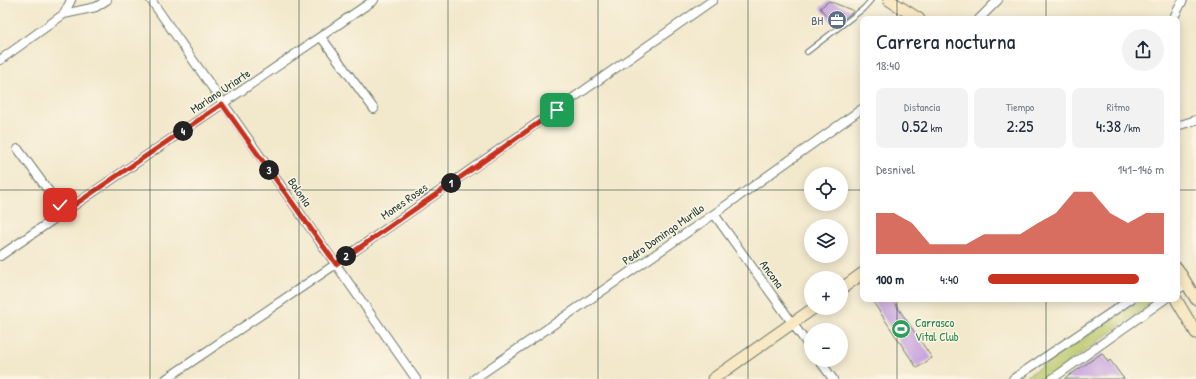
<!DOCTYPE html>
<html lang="es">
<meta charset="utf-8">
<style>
body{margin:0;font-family:"Patrick Hand",sans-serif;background:#f2f2f3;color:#1f2937;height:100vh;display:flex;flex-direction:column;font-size:15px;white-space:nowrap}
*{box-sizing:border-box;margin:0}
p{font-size:13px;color:#747a83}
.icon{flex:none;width:22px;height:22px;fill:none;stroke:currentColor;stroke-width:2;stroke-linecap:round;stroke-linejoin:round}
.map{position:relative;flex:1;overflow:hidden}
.side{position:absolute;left:860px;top:16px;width:320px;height:286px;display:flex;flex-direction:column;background:#fff;border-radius:8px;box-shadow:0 2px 10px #0003}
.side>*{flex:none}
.fabs{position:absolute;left:804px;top:167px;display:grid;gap:8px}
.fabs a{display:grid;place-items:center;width:44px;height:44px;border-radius:50%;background:#fff;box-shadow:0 2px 10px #0003;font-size:20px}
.pin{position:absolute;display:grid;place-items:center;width:34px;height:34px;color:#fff;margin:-17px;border-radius:8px;box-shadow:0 2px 6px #0006}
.km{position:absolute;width:20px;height:20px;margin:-10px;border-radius:50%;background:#222;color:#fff;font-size:11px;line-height:20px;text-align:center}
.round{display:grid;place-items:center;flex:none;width:42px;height:42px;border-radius:21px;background:#f2f2f3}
.overview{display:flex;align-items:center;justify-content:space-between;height:68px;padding:0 16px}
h1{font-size:22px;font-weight:600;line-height:30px}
.stats{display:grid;grid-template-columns:repeat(3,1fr);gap:6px;height:68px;padding:4px 16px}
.stats div{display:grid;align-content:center;border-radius:8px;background:#f2f2f3;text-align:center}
.stats b{font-size:17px;font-weight:600}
.stats small{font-size:11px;font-weight:400}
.stats p{font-size:11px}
.chart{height:112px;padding:8px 16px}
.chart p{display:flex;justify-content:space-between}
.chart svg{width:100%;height:72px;margin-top:4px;fill:#c8321e;opacity:.7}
ul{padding:0 16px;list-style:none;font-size:13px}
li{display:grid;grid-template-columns:64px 48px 1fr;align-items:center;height:30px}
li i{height:10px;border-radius:5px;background:#c8321e}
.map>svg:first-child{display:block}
.green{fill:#b7c668;stroke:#6b824e}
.building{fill:#c39ede}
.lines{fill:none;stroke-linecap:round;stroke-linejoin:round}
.lane-casing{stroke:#697969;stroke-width:6}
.street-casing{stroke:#697969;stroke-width:10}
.secondary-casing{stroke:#697969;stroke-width:13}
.lane{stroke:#fff;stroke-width:4}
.street{stroke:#fff;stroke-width:8}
.secondary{stroke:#f8e8c3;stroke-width:11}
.route-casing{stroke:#fff;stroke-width:8}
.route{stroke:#c8321e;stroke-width:5}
.grid{fill:none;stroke:#1f3d34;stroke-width:1;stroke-opacity:0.55}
.labels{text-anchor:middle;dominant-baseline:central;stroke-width:3;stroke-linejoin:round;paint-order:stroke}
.service-label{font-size:12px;fill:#4e5e75;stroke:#fcf5e5;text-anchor:end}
.street-label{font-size:12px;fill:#1f3d34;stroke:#fcf5e5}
.leisure-label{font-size:12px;fill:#27864d;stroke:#fcf5e5;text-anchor:start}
</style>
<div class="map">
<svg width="1196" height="379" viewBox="0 0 1196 379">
<rect width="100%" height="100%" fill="#fcf5e5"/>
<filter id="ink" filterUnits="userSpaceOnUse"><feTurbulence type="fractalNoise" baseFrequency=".025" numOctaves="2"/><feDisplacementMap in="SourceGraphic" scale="8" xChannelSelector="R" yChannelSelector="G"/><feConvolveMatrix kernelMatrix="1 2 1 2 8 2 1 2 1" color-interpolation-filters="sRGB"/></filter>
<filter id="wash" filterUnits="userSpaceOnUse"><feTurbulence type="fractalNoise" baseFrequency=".012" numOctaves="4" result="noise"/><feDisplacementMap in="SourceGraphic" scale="16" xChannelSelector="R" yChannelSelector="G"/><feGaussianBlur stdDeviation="0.9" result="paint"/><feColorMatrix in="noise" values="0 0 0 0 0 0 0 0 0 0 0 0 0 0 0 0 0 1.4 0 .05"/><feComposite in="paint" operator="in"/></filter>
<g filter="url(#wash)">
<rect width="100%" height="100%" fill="#f2e8cc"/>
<path class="green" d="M1142 299H1157L1047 379H1022Z"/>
<g id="blocks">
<path class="building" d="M829 1 854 11 835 26 820 8Z
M871 299H892L932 358 917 368Z
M1102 353 1108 362 1110 360 1124 379H1064Z"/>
</g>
</g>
<g filter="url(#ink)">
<use href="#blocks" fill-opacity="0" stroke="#697969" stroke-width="1"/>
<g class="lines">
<defs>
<path id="lane" d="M807 52 863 9 871 0"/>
<path id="street" d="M151 0 416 379
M64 14 71 0
M979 19 998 0
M1173 19 1183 0
M321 37 374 109
M0 60 64 14 96 7 107 0
M1177 126 1196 120
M18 149 64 212
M714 214 811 349
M0 256 374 0
M1177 290 1187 283
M819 360 833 379
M166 379 336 264 713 0
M474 379 714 214 863 108
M1013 379 1131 299
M1052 379 1165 299"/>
<path id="secondary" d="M889 0 919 19
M1177 268 1196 299
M841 289 863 273
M1176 299 1196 333
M713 379 814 308"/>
</defs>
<use href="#lane" class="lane-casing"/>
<use href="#street" class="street-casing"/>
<use href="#secondary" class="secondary-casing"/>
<use href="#lane" class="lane"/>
<use href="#street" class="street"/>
<use href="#secondary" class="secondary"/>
</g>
</g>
<g class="lines" filter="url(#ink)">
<defs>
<path id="route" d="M60 205 64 212 222 104 336 264 557 110"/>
</defs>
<use href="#route" class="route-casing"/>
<use href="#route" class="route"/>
</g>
<path class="grid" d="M150 0V379M299 0V379M448 0V379M598 0V379M748 0V379M897 0V19M1046 0V19M0 190H811M841 190H863M1177 190H1196M897 299V379M1046 299V379"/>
<defs>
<symbol id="office-disc" viewBox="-11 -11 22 22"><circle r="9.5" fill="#5c6f8a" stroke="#fcf5e5"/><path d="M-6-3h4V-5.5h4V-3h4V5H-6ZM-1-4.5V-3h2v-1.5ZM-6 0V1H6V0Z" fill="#fff"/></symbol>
<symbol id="stadium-disc" viewBox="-11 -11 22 22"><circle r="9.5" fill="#2e9e5b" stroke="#fcf5e5"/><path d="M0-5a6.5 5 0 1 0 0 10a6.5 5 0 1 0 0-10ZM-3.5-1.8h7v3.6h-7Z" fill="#fff"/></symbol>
</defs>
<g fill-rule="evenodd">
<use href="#office-disc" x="826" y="9" width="22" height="22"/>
<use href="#stadium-disc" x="890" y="318" width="22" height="22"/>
</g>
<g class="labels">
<g class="service-label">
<text x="823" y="20">BH</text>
</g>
<g class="street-label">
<text transform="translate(220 91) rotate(-34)">Mariano Uriarte</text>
<text transform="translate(300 192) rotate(55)">Bolonia</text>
<text transform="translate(404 201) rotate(-35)">Mones Roses</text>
<text transform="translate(663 234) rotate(-35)">Pedro Domingo Murillo</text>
<text transform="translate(772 274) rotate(54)">Ancona</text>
</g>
<g class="leisure-label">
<text x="915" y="322">Carrasco<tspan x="915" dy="14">Vital Club</tspan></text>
</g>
</g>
</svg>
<div class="fabs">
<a><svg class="icon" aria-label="locate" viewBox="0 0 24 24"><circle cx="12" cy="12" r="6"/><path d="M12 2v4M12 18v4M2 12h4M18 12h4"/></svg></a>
<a><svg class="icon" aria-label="layers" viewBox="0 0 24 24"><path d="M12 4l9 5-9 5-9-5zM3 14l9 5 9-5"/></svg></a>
<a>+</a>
<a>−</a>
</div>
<div class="pin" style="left:557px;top:110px;background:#1e9e55"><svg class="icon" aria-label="arrive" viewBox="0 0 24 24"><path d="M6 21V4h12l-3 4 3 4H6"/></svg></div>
<div class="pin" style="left:60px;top:205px;background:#d93025"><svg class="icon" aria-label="check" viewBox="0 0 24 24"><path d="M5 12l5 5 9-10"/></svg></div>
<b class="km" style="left:451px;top:183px">1</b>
<b class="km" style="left:346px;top:256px">2</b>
<b class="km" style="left:269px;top:170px">3</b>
<b class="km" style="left:183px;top:131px">4</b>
<section class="side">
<div class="overview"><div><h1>Carrera nocturna</h1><p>18:40</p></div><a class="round"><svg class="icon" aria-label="share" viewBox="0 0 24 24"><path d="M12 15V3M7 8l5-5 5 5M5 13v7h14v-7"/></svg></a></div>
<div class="stats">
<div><p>Distancia</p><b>0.52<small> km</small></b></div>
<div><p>Tiempo</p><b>2:25</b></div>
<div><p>Ritmo</p><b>4:38<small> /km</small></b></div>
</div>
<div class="chart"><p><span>Desnivel</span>141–146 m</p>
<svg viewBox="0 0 160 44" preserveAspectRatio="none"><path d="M0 44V19L10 19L20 25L30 38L40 38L50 38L60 32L70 32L80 32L90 25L100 19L110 6L120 6L130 19L140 25L150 19L160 19V44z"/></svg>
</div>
<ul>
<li><b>100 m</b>4:40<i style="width:86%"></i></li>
</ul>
</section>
</div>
